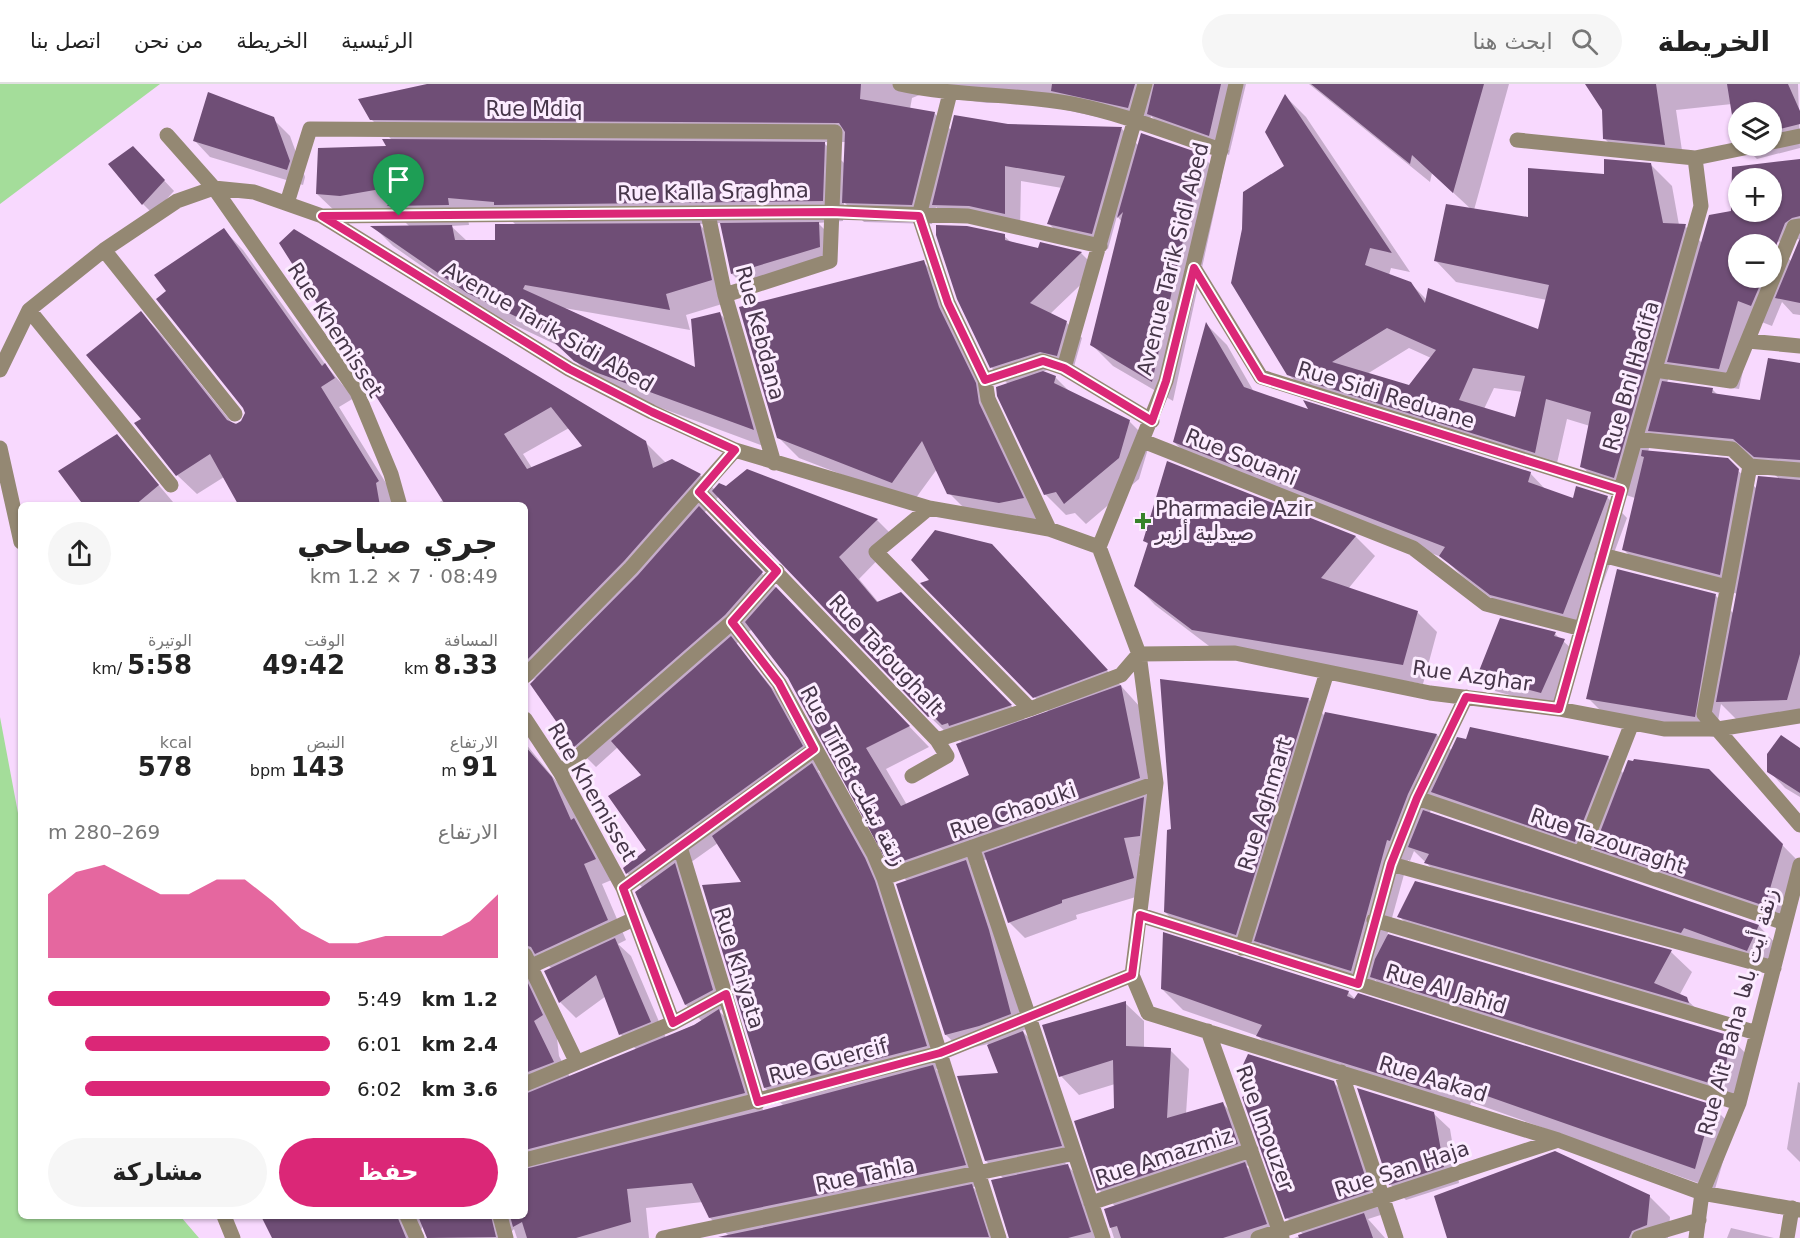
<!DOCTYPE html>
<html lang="ar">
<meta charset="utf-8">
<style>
body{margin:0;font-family:"DejaVu Sans","Noto Naskh Arabic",sans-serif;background:#f6f6f6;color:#222;direction:rtl;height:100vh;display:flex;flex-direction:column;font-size:22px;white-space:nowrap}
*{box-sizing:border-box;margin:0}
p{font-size:20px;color:#767676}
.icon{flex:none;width:33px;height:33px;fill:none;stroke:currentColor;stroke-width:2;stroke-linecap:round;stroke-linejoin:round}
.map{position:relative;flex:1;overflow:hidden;direction:ltr}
.side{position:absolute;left:18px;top:418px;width:510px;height:717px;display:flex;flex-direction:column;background:#fff;border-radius:9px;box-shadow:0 2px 4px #0004;direction:rtl}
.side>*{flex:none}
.controls{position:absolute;left:1728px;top:18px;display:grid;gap:12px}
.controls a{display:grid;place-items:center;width:54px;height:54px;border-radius:50%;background:#fff;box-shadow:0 2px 4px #0004;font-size:30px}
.pin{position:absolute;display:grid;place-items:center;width:51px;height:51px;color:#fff;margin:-62px -26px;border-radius:50% 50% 50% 0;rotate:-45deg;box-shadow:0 0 6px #0007}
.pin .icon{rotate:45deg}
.round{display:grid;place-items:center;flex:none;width:63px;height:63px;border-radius:32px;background:#f6f6f6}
.headline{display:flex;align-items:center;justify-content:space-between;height:102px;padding:0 30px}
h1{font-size:33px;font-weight:700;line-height:45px}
.metrics{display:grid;grid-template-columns:repeat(3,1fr);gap:9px;height:102px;padding:6px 30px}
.metrics div{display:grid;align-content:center}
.metrics b{font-size:26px;font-weight:700}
.metrics small{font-size:16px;font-weight:400}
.metrics p{font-size:16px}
.chart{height:168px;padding:12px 30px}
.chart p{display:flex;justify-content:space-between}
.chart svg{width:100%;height:108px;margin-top:6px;fill:#db2777;opacity:.7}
.action{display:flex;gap:12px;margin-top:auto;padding:12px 30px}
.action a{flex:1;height:69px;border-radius:36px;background:#db2777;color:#fff;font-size:24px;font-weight:700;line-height:69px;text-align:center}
.action a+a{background:#f6f6f6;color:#222}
ul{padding:0 30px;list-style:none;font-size:20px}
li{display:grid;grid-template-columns:96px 72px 1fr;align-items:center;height:45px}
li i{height:15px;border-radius:8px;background:#db2777}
header{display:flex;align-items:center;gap:36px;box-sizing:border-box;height:84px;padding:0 30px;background:#fff;border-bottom:2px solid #e0e0e0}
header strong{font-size:28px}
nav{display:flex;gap:33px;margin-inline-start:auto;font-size:21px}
.search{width:420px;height:54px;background:#f6f6f6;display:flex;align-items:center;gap:15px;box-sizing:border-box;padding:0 21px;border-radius:33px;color:#767676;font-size:22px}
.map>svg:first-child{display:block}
.green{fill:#a4dd9a}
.shadow{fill:#0003;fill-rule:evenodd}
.building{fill:#6f4e76;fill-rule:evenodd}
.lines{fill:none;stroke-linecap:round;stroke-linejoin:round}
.minor{stroke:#948873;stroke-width:15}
.route-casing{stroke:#fff;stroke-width:12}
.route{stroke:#db2777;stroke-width:8}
.poi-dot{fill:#37822a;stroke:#fcecff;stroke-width:2}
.labels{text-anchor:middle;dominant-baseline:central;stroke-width:6;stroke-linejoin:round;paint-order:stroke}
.street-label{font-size:21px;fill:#463649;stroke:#fcecff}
.poi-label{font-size:21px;fill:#463649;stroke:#fcecff;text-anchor:start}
</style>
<header>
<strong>الخريطة</strong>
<div class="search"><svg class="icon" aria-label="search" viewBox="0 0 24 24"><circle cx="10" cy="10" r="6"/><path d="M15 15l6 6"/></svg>ابحث هنا</div>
<nav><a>الرئيسية</a><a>الخريطة</a><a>من نحن</a><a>اتصل بنا</a></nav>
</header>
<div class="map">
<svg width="1800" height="1154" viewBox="0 0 1800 1154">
<rect width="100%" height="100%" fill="#f8d9fe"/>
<path class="green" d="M0 0H160L0 120Z
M0 633 21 745V1132L181 1133 199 1154H0Z"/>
<path class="shadow" d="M433 0H1246L1229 71 1169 50 1151 32 1148 44 1034 19H987L922 10 912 14 910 25 934 29 952 47 1008 42 1122 45 1139 62 1201 71 1222 92 1173 317 1113 282 1092 261 1122 138 1117 132 1108 165 1065 155 1049 140 1062 104 1021 97 1020 145 949 136 936 123 932 140 864 138 844 118 843 137 818 139 834 155 835 179 748 205 732 190 721 139 699 140 720 161 732 217 686 231 690 246 564 224 697 285 719 229 740 250 774 366 618 308 596 297 561 263 489 229 393 162 374 143H410L394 127 338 130 317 110 389 64 393 57 371 35ZM823 58H846L845 80ZM468 134 513 138 517 142 497 158 467 157 451 142 469 141Z
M1309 0H1509L1474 126 1530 135 1605 92 1651 81 1672 102 1679 141 1685 142 1702 159 1719 157 1753 160 1732 139 1734 85 1800 77V155L1759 160H1738V194H1772V162H1776L1792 178 1800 164V231L1793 230 1782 218 1772 242 1759 237 1748 264 1739 305 1690 298 1672 281 1667 299 1713 306 1718 311 1761 318 1800 280V635L1738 637 1721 620 1715 653 1609 635 1588 614 1716 512 1734 530 1738 510 1644 486 1623 465 1635 414 1602 403 1582 382 1590 342 1567 335 1555 388 1310 311 1288 290 1286 13 1306 33 1410 188 1391 184 1389 191 1410 199 1427 216 1539 247 1547 216 1456 198 1436 177 1472 126 1432 89 1430 98ZM1738 94H1772V128H1738ZM1409 264 1431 274 1410 303 1367 290ZM1494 304 1523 308 1516 335 1484 325ZM1653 350 1669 366 1754 375 1780 395 1757 405 1727 376 1648 368Z
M1587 0H1798L1800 64 1757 75 1744 62H1772V28H1738V56L1732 20 1676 26 1684 80 1624 74 1604 54V25Z
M274 36 290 52 305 93 303 101 210 73 195 57Z
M143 74 174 107 153 130 143 120Z
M224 146 243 166 328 284 354 314 339 323 397 417 395 422H240L224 393 197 410 177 391 143 335 141 229 160 249 233 340 243 338 246 329Z
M1004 152 1012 159 1039 166 1041 160 1081 169 1097 185 1050 230 1066 238 1082 254 1073 286 1057 283 1041 288 1055 293 1072 310 1129 337 1150 358 1139 395 1086 440 1075 429 1066 431 1045 410 1008 300 991 283Z
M281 159 645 358 666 379 672 377 700 391 715 406 877 436 897 456 859 495 879 519 901 509 1026 637 1049 628 923 500 1013 483 1141 624 1155 768 1139 770 1149 809 1076 831 1077 835 1025 854 1009 838 988 775 970 781 981 793 1026 945 1022 947 1039 964 1076 1077 1065 1079 1087 1102 1105 1154H1009L993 1097 1004 1095 986 1077 1000 990 988 960 962 966 946 951 908 798 891 781 789 593 752 545 736 560 791 627 823 683 818 687 832 701 885 796 947 982 936 985 953 1002 984 1101 973 1103 992 1123 1002 1154H720L729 1152 710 1134 703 1118 646 1124 649 1154H517L514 1145 509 1150 510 1154H428L423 1142 417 1154H273L262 1132H525V659L570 714 614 795 602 800 626 856 618 860 631 872 666 954 702 937 686 921 637 808 643 804 627 789 648 766 643 691 618 663 596 683 575 662 536 594 525 600V422H434L444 415 371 300 353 283 348 265ZM569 344 584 363 532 384 523 370ZM719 412 929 632 950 652 954 650 963 659 970 692 907 721 886 685 929 663 704 429ZM718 759 744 799 765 1004 783 1021 763 1026 738 946 719 927 728 922 680 786ZM547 880 552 885 560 918 576 934 606 912 620 950 637 966 571 995 559 972 557 954 561 951 536 886Z
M923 178 944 199 1043 435 1021 439 970 430 949 409 937 385 913 418 799 374 778 353Z
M1207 241 1227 261 1254 308 1312 328 1530 389 1546 406 1575 416 1607 413 1627 434 1584 550 1513 531 1462 492 1444 474 1195 379 1174 358Z
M117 352 173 418 168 422H86Z
M1168 379 1356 453 1375 472 1348 505 1417 528 1437 548 1423 600 1213 565 1155 521 1136 501 1149 461 1144 456Z
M1555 550 1580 572 1557 624 1495 607 1479 592Z
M1308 615 1325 632 1437 651 1452 667 1608 673 1624 690 1709 687 1800 779 1786 842 1616 784 1600 768 1596 777 1453 729 1437 713 1429 730 1759 842 1779 863 1768 886 1447 799 1414 767 1410 777 1408 776 1387 852 1730 953 1749 973 1741 1022 1391 912 1375 896 1372 907 1277 877 1260 860 1257 871 1186 849 1165 828 1173 746Z
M1800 666V713L1785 704 1769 687Z
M1416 798 1671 868 1692 888 1679 912 1686 915 1708 936 1419 853 1399 832Z
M1162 905 1348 908 1356 916 1712 1022 1733 1043 1715 1105 1471 1018 1469 1026 1279 973 1258 952 1183 926Z
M1125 919 1144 937V964L1170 966 1189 985 1186 1030 1223 1020 1241 1038 1256 1079 1246 1082 1264 1100 1283 1154H1114L1105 1126 1116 1123 1099 1106 1115 1025V1000L1079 1011 1061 992Z
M1333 998 1354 1019 1390 1128 1368 1135 1385 1154H1294L1304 1151 1287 1134Z
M1798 998 1800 999V1078L1787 1065Z
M1433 1029 1450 1045 1459 1099 1406 1116 1390 1100Z
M1649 1112 1670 1133 1668 1154H1448Z
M1731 1144 1774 1154H1727Z"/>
<path class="building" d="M427 0H861L860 15 935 28 912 121 842 119 845 48 839 39 370 36 358 15Z
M1052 0H1135L1128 24 1051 7Z
M1154 0H1221L1209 52 1147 30Z
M1311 0H1484L1453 109 1412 71 1410 80Z
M1585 0H1656L1665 61 1603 55 1602 26Z
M1727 0H1788L1800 27V40L1772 47V28H1738V55L1736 56Z
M208 8 274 33 290 77 287 86 193 57Z
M1285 10 1392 169 1370 164 1365 181 1411 198 1425 219 1428 204 1538 245 1549 201 1434 177 1446 120 1528 133V84L1604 90V75L1651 79 1663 139 1686 140 1614 394 1580 383 1591 328 1546 315 1535 369 1287 291 1231 199 1242 145 1243 108 1284 82 1265 48ZM1387 244 1436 266 1409 301 1332 278ZM1473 284 1525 292 1515 333 1459 316Z
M954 31 1008 40 1122 43 1092 150 1047 140 1065 92 1005 82V130L969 122 932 121Z
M1141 49 1202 70 1152 298 1090 261 1123 128 1117 134Z
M382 55 825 58 823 117 494 121V118L448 114 449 121 387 122 404 101 340 112 316 110 318 64 386 62Z
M133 62 165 96 142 121 108 80Z
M1800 75V132L1792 134 1785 139 1772 172V160H1738V194H1763L1751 222 1738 217 1719 285 1667 278 1709 131 1731 127 1732 83ZM1738 94H1772V128H1738Z
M819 138 820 163 731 190 720 139Z
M700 139 712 196 666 210 670 226 525 201 523 205 695 283 691 235 720 228 754 346 595 288 574 277 538 243 467 209 370 142 452 141 455 156H495V140Z
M936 141 967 142 1005 150V156L1038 164 1040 158 1082 168 1030 219 1067 237 1057 272 1040 268 990 284 957 215 936 151Z
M224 144 322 282 325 279 335 294 321 303 379 397 376 399 380 422H239L210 370 176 392 134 339 141 335 86 271 141 227 227 336 236 340 241 337 245 329 243 324 156 215 166 207 154 191Z
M294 145 646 357 653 384 672 375 701 390 624 477 525 578V422H446L356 281 352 284 341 268 346 265 279 159ZM551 323 582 362 527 385 504 350Z
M1800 154V219L1775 214Z
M924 176 939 223 976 299 979 319 1024 414 999 419 947 410 922 357 892 399 777 354 739 223Z
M1206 238 1244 303 1308 325 1303 316 1531 388 1528 398 1573 414 1576 402 1608 412 1563 530 1490 511 1439 472 1445 463 1173 358Z
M1768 274 1800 279V376L1754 373 1733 355 1648 347 1662 297 1713 304 1712 309 1760 316Z
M1043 287 1056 292 1054 299 1130 336 1119 374 1064 420 1056 408 1044 411 997 312 996 303Z
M117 350 159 401 134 422H84L58 387Z
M1642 366 1728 374 1739 385 1720 491 1622 466 1644 373 1641 372Z
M1167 377 1356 452 1321 494 1418 527 1403 581 1192 546 1134 502 1148 459 1143 457Z
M747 385 878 435 839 473 877 518 901 508 1012 621 949 642 948 639 942 641 932 631 928 633 712 407 719 399 726 402Z
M1758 392 1800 396V570L1787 616 1716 618Z
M699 422 763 488 725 531 574 663 530 600 638 491Z
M935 446 992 460 1108 586 1033 614 920 499 929 496 911 476Z
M1617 485 1716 510 1695 633 1586 615Z
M776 503 910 642 866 664 901 722 969 691 956 660 1121 601 1140 694 889 782 788 594 745 538Z
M1500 534 1556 548 1554 552 1565 555 1541 609 1477 592Z
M731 552 771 604 803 662 626 790 623 784 646 766 608 712 641 691 611 657Z
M1160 595 1309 614 1236 851 1164 828 1167 746 1171 745Z
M1325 628 1437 650 1408 710 1390 757 1387 756 1351 887 1254 857Z
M1470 643 1609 672 1575 758 1431 708 1457 653 1466 655Z
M1781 651 1800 664V709L1767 688V670Z
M525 662 552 693 571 736 574 734 596 775 584 780 608 836 535 870 531 863 525 861Z
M1634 675 1709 685 1783 760 1765 822 1594 764 1628 676 1633 677Z
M812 679 865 774 875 797 927 962 764 1004 702 801 741 798 712 752Z
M1144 713 1140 752 1124 754 1134 794 1062 816V819L1008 839 984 769Z
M1423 726 1578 779 1759 841 1747 867 1684 844 1681 849 1424 779 1429 770 1408 763Z
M966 776 989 846 1011 930 979 942 945 951 896 800Z
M675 779 713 906 685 921 635 808Z
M1415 797 1672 866 1654 899 1687 913 1689 919 1397 833Z
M1163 848 1349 907 1347 912 1354 915 1358 909 1713 1021 1695 1085 1450 999 1448 1006 1429 999 1431 1006 1256 952 1262 941 1161 905Z
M1388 850 1731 952 1722 1003 1370 893 1375 875Z
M615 854 651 938 619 951 596 891 559 919 544 887Z
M526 895 543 931 534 937 554 978 525 989Z
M1126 917V962L1171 964 1167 1034 1223 1018 1238 1060 1097 1107 1074 1037 1114 1024 1113 976 1059 993 1042 941Z
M719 925 745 1009 525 1066V1010L694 941Z
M1023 947 1062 1062 985 1077 957 992 998 989 987 961Z
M1248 970 1334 997 1370 1107 1285 1135 1242 1013 1250 1010 1241 985Z
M933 981 966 1081 709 1134 692 1099 627 1105 631 1138 576 1154H527L522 1138 513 1143 510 1132H525V1085L760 1027Z
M1357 1004 1434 1028 1444 1083 1389 1101Z
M1555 1067 1650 1111 1647 1141 1632 1147 1629 1154H1447L1434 1112Z
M1245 1078 1267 1140 1223 1154H1121L1117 1142 1110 1144 1104 1125Z
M1068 1080 1091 1148 1068 1154H1009L991 1096Z
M972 1100 989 1153H718Z
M1364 1129 1373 1154H1299L1298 1151Z
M261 1132H397L406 1154H272Z
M418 1132H491L496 1153 427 1154Z"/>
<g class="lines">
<path class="minor" d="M900 0C957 13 1015 9 1073 20 1123 30 1173 50 1221 66
M950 9 919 132 948 219 985 296 988 315 1049 445
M167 51 214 104 357 308 391 390 400 422
M1517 56 1695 74 1754 62
M1772 58 1800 52
M287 119 310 45 835 48 830 177 725 211
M708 130 725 211 774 379
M322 132 832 128 968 132 1100 162
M104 166 235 330
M1194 184 1261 293 1621 406
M29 226 171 401
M1748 257 1800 262
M1064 284 1145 0
M0 286 29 226 104 166 177 117 214 104 254 108 322 132 569 285 652 328 735 366 929 424 1049 445 1099 463 1166 297 1236 0
M1655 286 1731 297 1794 143 1800 142
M985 296 1043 277 1064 284 1152 337
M1635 355 1732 365 1750 382 1800 386
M1143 357 1413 464 1486 520 1582 545
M0 364 21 458
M1750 382 1704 630 1800 741
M699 408 937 656 1030 625 1121 591 1139 570 1235 569 1430 609 1559 625 1664 645H1718L1800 632
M929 424 876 468 1030 625
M1099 463 1139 570 1156 699 1132 891 1148 929 1558 1056 1702 1109 1800 1126
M1602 471 1727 503
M732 538 779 599 874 770 884 794 999 1154
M525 592 631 484 735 366
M1559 625 1701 122 1695 74
M525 635 560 688 623 804 673 939
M560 688 732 538 777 487
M912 692 947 672 937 656
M1417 714 1785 839
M680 763 758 1018
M972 763 1103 1154
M1581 770 1632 639
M1391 780 1774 884
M884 794 1156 699
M623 804 815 665
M1140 831 1739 1019
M1374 836 1757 949
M1242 864 1327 588
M525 871 576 977
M525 885 634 835
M1358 900 1391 780 1417 714 1466 613
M1208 947 1282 1154
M1341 988 1396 1154
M525 1000 673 939 726 910
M525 1076 940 969 1132 891
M1091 1119 1251 1066
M224 1132 233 1154
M407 1132 417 1154
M500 1132 506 1154
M663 1154 1074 1069
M1258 1154 1558 1056
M1639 1154 1699 1136
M1696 1154 1702 1109 1739 1019 1800 781
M1787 1154 1792 1124"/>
</g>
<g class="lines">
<defs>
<path id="route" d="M832 128 919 132 948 219 985 296 1043 277 1064 284 1152 337 1166 297 1194 184 1261 294 1621 406 1559 625 1466 613 1417 714 1391 780 1358 900 1140 831 1132 891 940 969 758 1018 726 910 673 939 623 804 814 665 779 599 732 538 777 487 699 408 735 366 652 328 569 285 322 132Z"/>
</defs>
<use href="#route" class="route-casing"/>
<use href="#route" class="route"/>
</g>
<path class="poi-dot" d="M1140 428h6v6h6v6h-6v6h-6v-6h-6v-6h6z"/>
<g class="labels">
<g class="street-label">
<text x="534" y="25">Rue Mdiq</text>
<text transform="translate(713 108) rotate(-1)">Rue Kalla Sraghna</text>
<text transform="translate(1173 175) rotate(-76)">Avenue Tarik Sidi Abed</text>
<text transform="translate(548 243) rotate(30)">Avenue Tarik Sidi Abed</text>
<text transform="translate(335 246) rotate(57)">Rue Khemisset</text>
<text transform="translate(760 249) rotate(75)">Rue Kebdana</text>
<text transform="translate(1631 292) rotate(-74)">Rue Bni Hadifa</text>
<text transform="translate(1386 311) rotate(17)">Rue Sidi Reduane</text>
<text transform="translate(1241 373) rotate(22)">Rue Souani</text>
<text transform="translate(886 571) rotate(47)">Rue Tafoughalt</text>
<text transform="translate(1472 592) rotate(8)">Rue Azghar</text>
<text transform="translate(853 692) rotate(62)">Rue Tiflet زنقة تيفلت</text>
<text transform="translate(592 708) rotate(60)">Rue Khemisset</text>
<text transform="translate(1265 720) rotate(-73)">Rue Aghmart</text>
<text transform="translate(1013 727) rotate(-19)">Rue Chaouki</text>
<text transform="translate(1608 757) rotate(19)">Rue Tazouraght</text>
<text transform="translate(739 884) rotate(73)">Rue Khiyata</text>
<text transform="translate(1446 905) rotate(17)">Rue Al Jahid</text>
<text transform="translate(1738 928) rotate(-75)">Rue Ait Baha زنقة أيت باها</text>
<text transform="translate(828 977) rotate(-15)">Rue Guercif</text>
<text transform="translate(1433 995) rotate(17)">Rue Aakad</text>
<text transform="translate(1265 1044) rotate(70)">Rue Imouzer</text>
<text transform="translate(1164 1073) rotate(-18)">Rue Amazmiz</text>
<text transform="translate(1402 1085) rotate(-18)">Rue San Haja</text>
<text transform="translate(865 1091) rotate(-12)">Rue Tahla</text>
</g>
<g class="poi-label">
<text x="1155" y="425">Pharmacie Azir<tspan x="1155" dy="24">صيدلية أزير</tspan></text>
</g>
</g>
</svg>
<div class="controls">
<a><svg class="icon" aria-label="layers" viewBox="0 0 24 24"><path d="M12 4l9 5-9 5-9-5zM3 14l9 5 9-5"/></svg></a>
<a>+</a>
<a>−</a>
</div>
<div class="pin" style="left:399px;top:132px;background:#1e9e55"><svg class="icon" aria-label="arrive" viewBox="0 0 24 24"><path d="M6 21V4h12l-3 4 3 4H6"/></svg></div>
<section class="side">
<div class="headline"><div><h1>جري صباحي</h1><p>08:49 · 7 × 1.2 km</p></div><a class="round"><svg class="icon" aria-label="share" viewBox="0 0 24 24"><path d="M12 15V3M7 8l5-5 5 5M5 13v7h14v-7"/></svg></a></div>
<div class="metrics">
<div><p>المسافة</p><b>8.33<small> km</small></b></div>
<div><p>الوقت</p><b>49:42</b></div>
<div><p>الوتيرة</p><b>5:58<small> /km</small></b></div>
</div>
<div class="metrics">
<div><p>الارتفاع</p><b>91<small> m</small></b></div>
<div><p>النبض</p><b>143<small> bpm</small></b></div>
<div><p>kcal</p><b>578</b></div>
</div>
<div class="chart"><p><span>الارتفاع</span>269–280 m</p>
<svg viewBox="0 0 160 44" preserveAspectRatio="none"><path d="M0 44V18L10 9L20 6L30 12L40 18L50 18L60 12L70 12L80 21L90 32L100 38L110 38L120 35L130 35L140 35L150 29L160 18V44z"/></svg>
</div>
<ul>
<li><b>1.2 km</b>5:49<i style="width:100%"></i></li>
<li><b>2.4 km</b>6:01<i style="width:87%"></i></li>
<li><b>3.6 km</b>6:02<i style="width:87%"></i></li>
</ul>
<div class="action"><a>حفظ</a><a>مشاركة</a></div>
</section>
</div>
